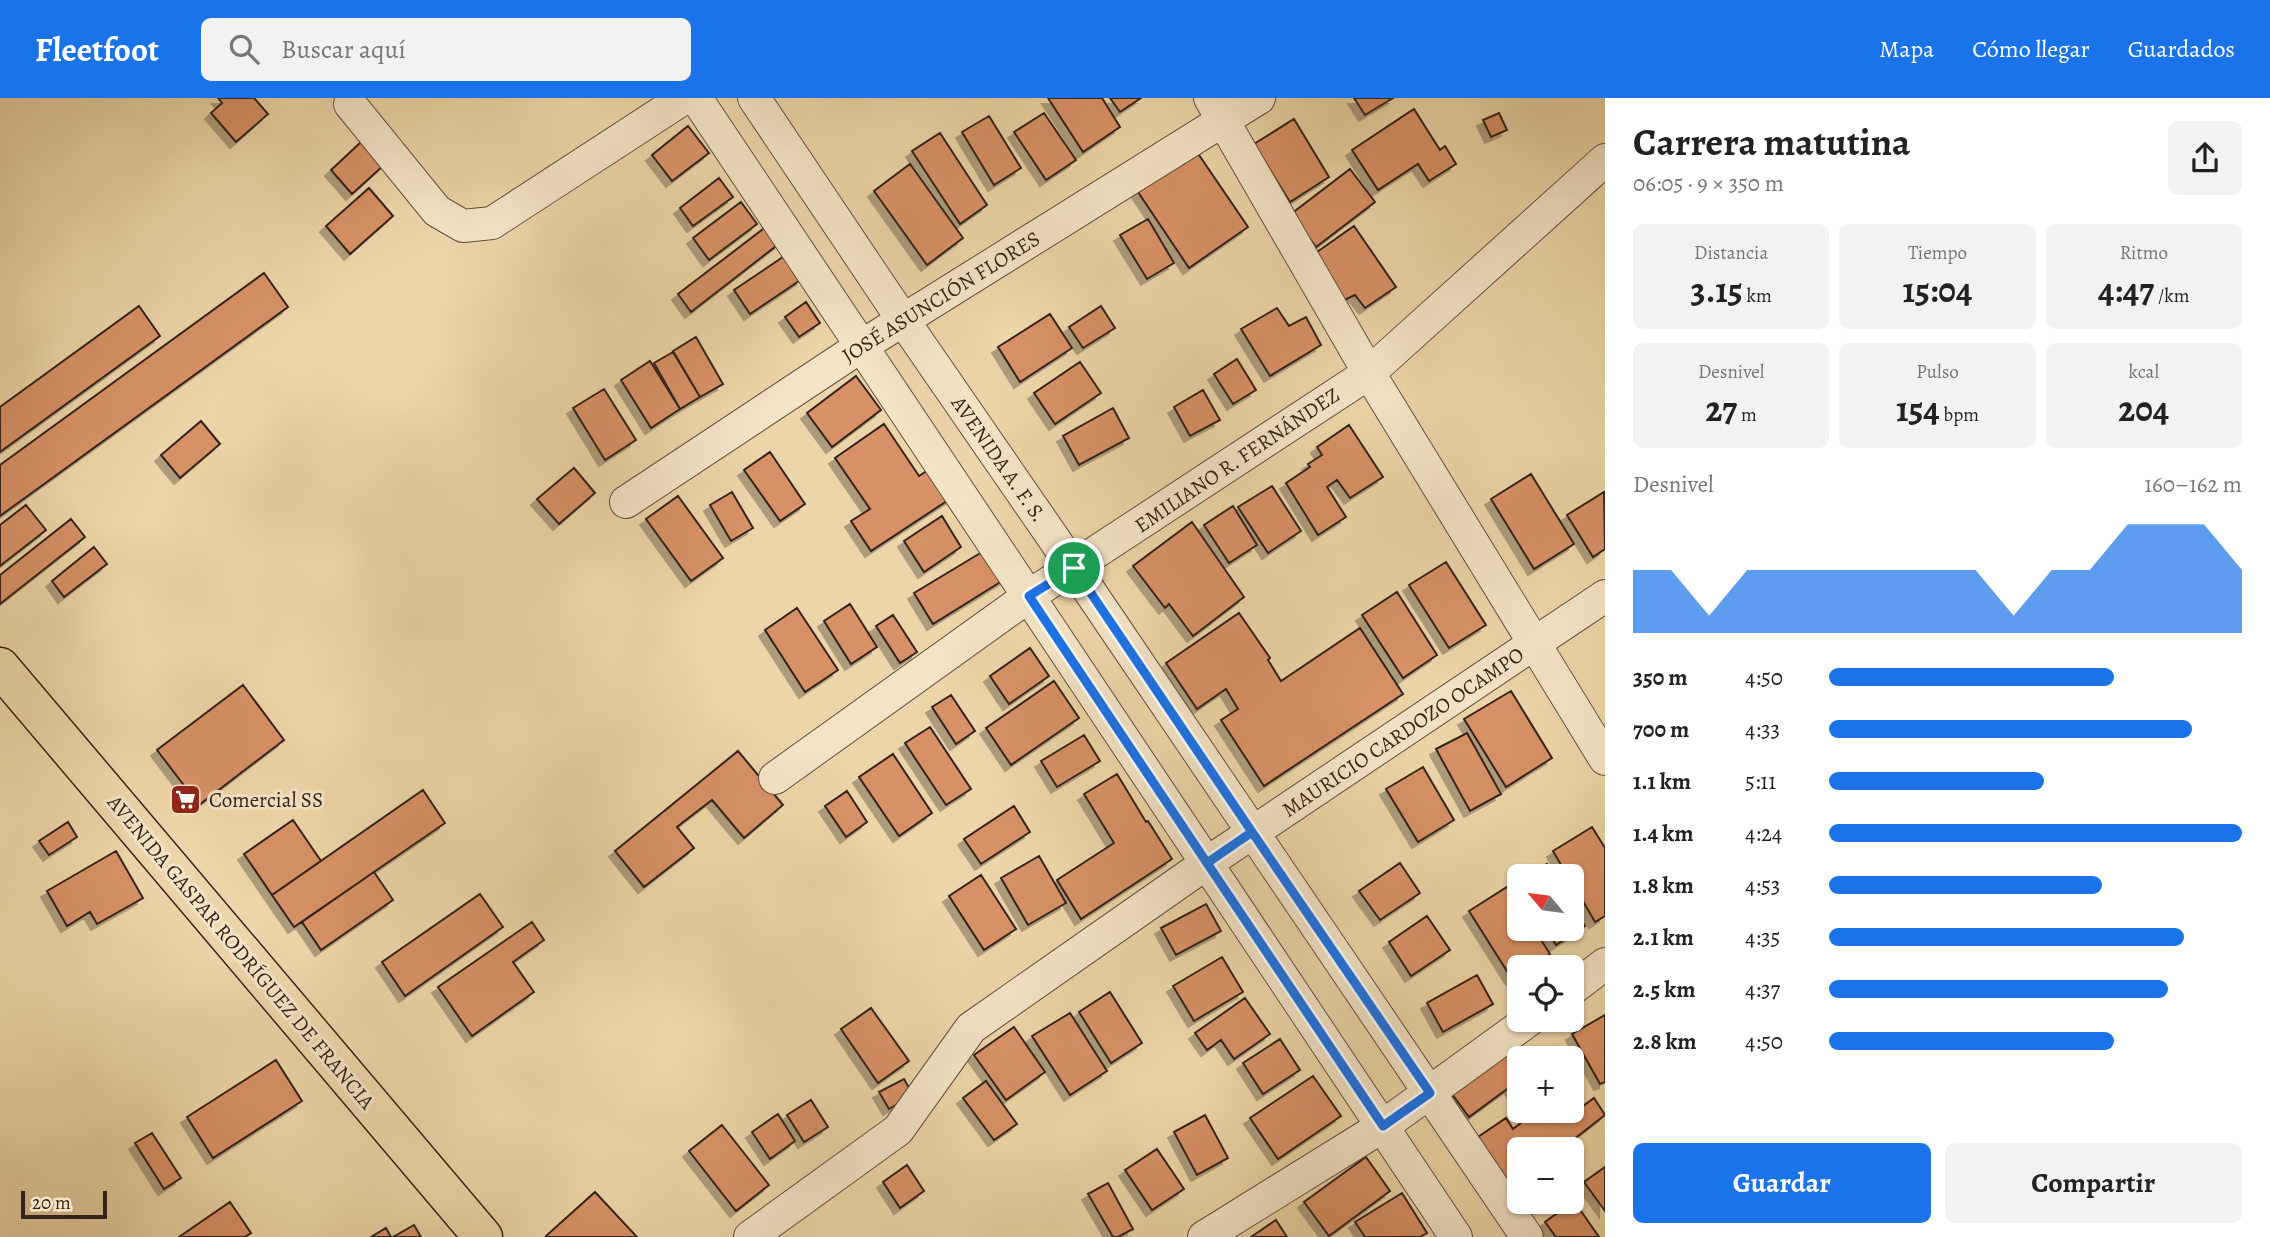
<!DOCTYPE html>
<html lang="es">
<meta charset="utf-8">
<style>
body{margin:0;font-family:Alegreya,serif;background:#f2f2f2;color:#222;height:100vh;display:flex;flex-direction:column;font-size:26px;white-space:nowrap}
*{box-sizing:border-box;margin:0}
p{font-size:23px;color:#767676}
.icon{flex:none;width:38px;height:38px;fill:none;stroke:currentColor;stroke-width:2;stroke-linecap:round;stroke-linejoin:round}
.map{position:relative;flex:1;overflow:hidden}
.panel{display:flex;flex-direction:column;background:#fff;width:665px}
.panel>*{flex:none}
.needle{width:46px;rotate:299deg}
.buttons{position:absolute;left:1507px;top:766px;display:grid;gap:14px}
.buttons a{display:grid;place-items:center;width:77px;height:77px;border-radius:10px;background:#fff;box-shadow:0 2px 5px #0004;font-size:35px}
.scale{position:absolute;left:21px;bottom:18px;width:86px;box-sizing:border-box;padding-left:7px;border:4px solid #34231a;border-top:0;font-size:19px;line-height:24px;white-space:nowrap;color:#34231a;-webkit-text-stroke:5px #f3e4c6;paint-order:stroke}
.pin{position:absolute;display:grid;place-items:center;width:60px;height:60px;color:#fff;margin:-30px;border:4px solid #fff;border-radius:50%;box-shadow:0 2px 7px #0007}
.round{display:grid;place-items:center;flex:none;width:74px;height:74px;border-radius:10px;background:#f2f2f2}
.summary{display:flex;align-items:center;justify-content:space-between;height:119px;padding:0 28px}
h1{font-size:38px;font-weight:700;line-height:52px}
.figures{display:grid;grid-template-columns:repeat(3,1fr);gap:10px;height:119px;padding:7px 28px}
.figures div{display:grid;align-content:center;border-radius:10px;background:#f2f2f2;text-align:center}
.figures b{font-size:35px;font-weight:700}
.figures small{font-size:19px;font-weight:400}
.figures p{font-size:19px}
.chart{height:196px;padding:14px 28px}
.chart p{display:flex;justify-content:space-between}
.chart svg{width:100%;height:126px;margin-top:7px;fill:#1a73e8;opacity:.7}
.cta{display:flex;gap:14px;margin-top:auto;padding:14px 28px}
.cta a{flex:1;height:80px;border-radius:10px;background:#1a73e8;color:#fff;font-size:28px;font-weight:700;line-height:80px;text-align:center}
.cta a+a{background:#f2f2f2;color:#222}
ul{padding:0 28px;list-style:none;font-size:23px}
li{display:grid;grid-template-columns:112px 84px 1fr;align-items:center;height:52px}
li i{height:18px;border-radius:9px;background:#1a73e8}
header{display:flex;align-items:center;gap:42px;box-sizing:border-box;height:98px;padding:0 35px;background:#1a73e8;color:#fff}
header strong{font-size:33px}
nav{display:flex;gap:38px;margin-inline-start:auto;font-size:24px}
.search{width:490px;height:63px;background:#f2f2f2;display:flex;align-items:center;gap:18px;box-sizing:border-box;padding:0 24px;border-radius:10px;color:#767676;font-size:26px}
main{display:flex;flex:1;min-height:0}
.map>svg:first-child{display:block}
.building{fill:#d89166;stroke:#34231a;stroke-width:2;filter:url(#shadow)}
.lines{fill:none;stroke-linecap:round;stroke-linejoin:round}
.street-casing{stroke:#62503e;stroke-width:34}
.primary-casing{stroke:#34231a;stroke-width:41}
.street{stroke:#f3e4c6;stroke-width:32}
.primary{stroke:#ecd5a8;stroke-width:38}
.route-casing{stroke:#fff;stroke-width:14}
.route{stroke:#1a73e8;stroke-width:9}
.labels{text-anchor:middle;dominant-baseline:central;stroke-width:6;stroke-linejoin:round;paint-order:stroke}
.street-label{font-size:21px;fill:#34231a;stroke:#f3e4c6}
.poi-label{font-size:21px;fill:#34231a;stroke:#f3e4c6;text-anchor:start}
</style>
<header>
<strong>Fleetfoot</strong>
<div class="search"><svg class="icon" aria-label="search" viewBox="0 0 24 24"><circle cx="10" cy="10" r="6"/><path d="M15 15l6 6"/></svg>Buscar aquí</div>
<nav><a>Mapa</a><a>Cómo llegar</a><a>Guardados</a></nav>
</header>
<main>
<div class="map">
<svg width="1605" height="1139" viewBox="0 0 1605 1139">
<defs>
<filter id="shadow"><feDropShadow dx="-6" dy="6" stdDeviation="0" flood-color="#0004"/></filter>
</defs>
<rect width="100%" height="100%" fill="#ecd5a8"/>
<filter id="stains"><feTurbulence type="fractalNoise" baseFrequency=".00286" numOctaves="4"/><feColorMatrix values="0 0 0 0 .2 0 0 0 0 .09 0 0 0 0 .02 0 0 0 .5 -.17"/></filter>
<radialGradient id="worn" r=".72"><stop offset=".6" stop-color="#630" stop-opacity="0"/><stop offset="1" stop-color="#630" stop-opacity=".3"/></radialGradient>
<path class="building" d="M218 0H254L268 16 236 44 211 15 222 5Z
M1048 0H1102L1120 29 1083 54Z
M1110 0H1141L1120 14Z
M1354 0H1393L1365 17Z
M1414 11 1440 52 1445 48 1456 66 1429 83 1418 66 1378 92 1352 52Z
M1044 15 1076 62 1046 82 1014 34Z
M1499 15 1507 32 1491 39 1483 22Z
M989 18 1021 70 994 87 962 34Z
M1294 21 1329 79 1290 104 1254 46Z
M688 28 709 55 672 83 652 57Z
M940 35 987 107 960 126 912 53Z
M361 44 383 68 352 96 331 72Z
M1197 54 1248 129 1189 170 1138 94Z
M910 66 963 140 927 167 874 93Z
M1350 71 1375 104 1316 149 1291 116Z
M719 80 733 99 693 128 680 110Z
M369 90 393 118 350 156 326 128Z
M741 104 757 126 709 162 693 140Z
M1148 121 1174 165 1147 181 1120 137Z
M767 128 780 145 691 214 678 196Z
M1354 128 1396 189 1365 210 1355 197 1342 203 1317 154Z
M786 157 802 181 750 216 734 192Z
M264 175 288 209 0 418V367Z
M806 204 820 225 799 239 785 219Z
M139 208 160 238 0 354V309Z
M1101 208 1115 230 1083 250 1069 229Z
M1277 210 1289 228 1306 219 1321 247 1270 278 1241 231Z
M1050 216 1072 250 1020 284 998 249Z
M696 239 723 286 700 299 673 253Z
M673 254 700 299 680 311 654 265Z
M1237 261 1256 292 1233 306 1214 276Z
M650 263 680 311 651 330 621 282Z
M1080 264 1101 295 1055 326 1034 295Z
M856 278 881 312 832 349 807 315Z
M604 291 636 342 605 362 573 310Z
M1203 292 1220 322 1190 338 1174 309Z
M1113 310 1129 340 1079 367 1063 338Z
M201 323 220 346 180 380 161 357Z
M884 326 919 378 936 367 956 397 871 453 851 423 870 411 835 360Z
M1349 327 1383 379 1350 400 1337 382 1327 389 1346 419 1318 437 1286 385 1310 369 1308 366 1322 357 1317 349Z
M770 354 805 406 780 423 744 372Z
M574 370 595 395 559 426 537 401Z
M1531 376 1574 446 1534 471 1491 401Z
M1272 388 1301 433 1268 455 1238 409Z
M732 394 753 430 731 443 710 407Z
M1604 394 1605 451 1593 459 1567 417Z
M678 398 723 460 691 483 646 421Z
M26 407 46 432 0 468V427Z
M1233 408 1257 447 1229 465 1204 427Z
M942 418 961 449 924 474 904 443Z
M71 421 85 439 0 506V477Z
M1192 424 1244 499 1193 538 1169 506 1165 510 1133 468Z
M992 448 1010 478 933 526 914 495Z
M94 449 107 466 64 499 52 483Z
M1446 464 1486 527 1449 550 1409 487Z
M1397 494 1437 557 1403 580 1362 517Z
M850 506 877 549 851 566 824 523Z
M797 510 838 572 805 594 765 532Z
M1239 515 1270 560 1268 562 1281 583 1360 530 1403 596 1264 688 1221 622 1238 611 1226 591 1197 611 1166 565Z
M893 517 917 554 900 565 876 528Z
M1030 550 1049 578 1009 606 990 578Z
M1054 583 1079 620 1011 667 986 630Z
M243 587 284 642 199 707 157 652Z
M1511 593 1552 660 1506 689 1464 621Z
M951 597 975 633 956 646 932 609Z
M930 629 971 691 946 707 905 645Z
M1467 635 1501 696 1470 713 1436 651Z
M1084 637 1100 663 1057 689 1041 663Z
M738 653 783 707 744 740 712 702 677 729 694 750 644 789 615 753Z
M893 656 932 715 899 738 859 679Z
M1423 669 1454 722 1418 744 1386 691Z
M1117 676 1146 724 1148 723 1172 761 1081 821 1057 782 1114 745 1084 696Z
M423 692 445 725 294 829 272 797Z
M847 693 867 724 846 739 825 708Z
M1014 708 1030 734 981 766 964 741Z
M293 722 321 763 272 797 244 756Z
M68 724 77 739 49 757 39 743Z
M1592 729 1605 750V818L1595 824 1572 784V779H1568L1553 753Z
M116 753 143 800 97 826 90 814 67 828 47 793Z
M1039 758 1066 805 1028 827 1001 780Z
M1400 765 1420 795 1380 822 1359 793Z
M1547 766 1555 779H1526Z
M374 774 393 802 321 852 302 824Z
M981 777 1016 831 984 852 949 798Z
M1507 789 1519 808V831H1534L1550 856 1529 870H1519V876L1512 881 1469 813Z
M480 796 503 829 405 898 382 864Z
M1572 805 1585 828 1556 847 1546 831H1572Z
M1206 806 1221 833 1176 857 1161 830Z
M1427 818 1450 852 1411 878 1389 844Z
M532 824 544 842 513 864 534 894 472 938 438 889Z
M1222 859 1243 894 1194 923 1173 888Z
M1477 877 1493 906 1443 934 1427 905Z
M1110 894 1142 945 1111 965 1079 914Z
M1245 900 1270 936 1234 961 1221 942 1207 952 1195 935Z
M871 910 909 963 878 985 841 931Z
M1070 915 1107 973 1070 997 1032 938Z
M1605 917V984L1600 986 1572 936Z
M1014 929 1045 974 1006 1002 974 957Z
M1280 941 1300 972 1263 996 1243 965Z
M1511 953 1519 963V1002L1510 989 1469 1019 1452 996Z
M276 962 302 1003 213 1060 187 1019Z
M1313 978 1341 1018 1278 1061 1250 1020Z
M904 981 913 997 889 1011 879 994Z
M986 983 1017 1026 994 1042 963 1000Z
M1594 1000 1605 1017 1560 1052H1519V1080L1510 1086 1478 1039 1506 1020 1513 1031 1536 1013H1564L1568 1019Z
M811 1002 828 1029 804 1044 787 1017Z
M778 1016 795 1043 770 1061 752 1034Z
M1205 1017 1228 1060 1197 1077 1174 1034Z
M722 1027 769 1087 736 1113 689 1053Z
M152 1035 181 1080 164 1091 135 1045Z
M1157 1051 1184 1091 1152 1112 1125 1072Z
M1366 1059 1390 1093 1329 1138 1304 1104Z
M907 1067 924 1093 900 1110 883 1084Z
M1605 1069V1113L1584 1084Z
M1108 1085 1133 1131 1118 1139H1113L1088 1096Z
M595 1094 637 1139H547L546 1138Z
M1402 1095 1427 1135 1420 1139H1365L1355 1124Z
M1574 1103 1599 1139H1556L1545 1124Z
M230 1104 251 1135 245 1139H179Z
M1276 1122 1287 1139H1251Z
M414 1127 421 1139H393Z
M386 1130 391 1139H371Z"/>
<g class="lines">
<defs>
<path id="street" d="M696 0 1456 1139
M754 0 903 222 1074 470 1527 1139
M1210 0 1369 275 1605 661
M350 6 437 113 463 128 492 125 684 0
M626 404 860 249 1259 0
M775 680 1029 498 1369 275 1605 62
M1572 891 1605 866
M750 1139 898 1032 971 930 1207 765 1605 498
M1204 1139 1383 1028 1529 922"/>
<path id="primary" d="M0 569 483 1139"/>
</defs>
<use href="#street" class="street-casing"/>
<use href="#primary" class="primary-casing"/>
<use href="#street" class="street"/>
<use href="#primary" class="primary"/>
</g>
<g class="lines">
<defs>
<path id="route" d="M1074 470 1252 734 1207 765 1383 1028 1430 995 1252 734 1207 765 1029 498 1074 470"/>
</defs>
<use href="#route" class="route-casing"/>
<use href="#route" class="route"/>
</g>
<defs>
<symbol id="supermarket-square" viewBox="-11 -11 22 22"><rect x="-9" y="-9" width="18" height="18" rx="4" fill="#8f2418" stroke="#f3e4c6"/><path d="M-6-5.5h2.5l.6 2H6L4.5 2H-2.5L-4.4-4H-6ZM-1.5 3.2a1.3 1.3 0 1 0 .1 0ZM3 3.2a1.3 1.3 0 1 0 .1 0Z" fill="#fff"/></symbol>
</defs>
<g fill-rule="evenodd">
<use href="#supermarket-square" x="168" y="684" width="35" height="35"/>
</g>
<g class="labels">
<g class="street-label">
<text transform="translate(941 199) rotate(-32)">JOSÉ ASUNCIÓN FLORES</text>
<text transform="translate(999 361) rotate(55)">AVENIDA A. F. S.</text>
<text transform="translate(1237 362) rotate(-34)">EMILIANO R. FERNÁNDEZ</text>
<text transform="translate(1403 634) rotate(-34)">MAURICIO CARDOZO OCAMPO</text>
<text transform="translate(241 854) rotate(50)">AVENIDA GASPAR RODRÍGUEZ DE FRANCIA</text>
</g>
<g class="poi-label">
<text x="209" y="702">Comercial SS</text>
</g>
</g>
<rect width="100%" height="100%" filter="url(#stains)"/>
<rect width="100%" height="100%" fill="url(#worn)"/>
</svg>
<div class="buttons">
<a><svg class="needle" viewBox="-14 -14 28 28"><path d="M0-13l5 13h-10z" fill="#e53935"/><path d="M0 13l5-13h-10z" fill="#767676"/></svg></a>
<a><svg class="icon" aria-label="locate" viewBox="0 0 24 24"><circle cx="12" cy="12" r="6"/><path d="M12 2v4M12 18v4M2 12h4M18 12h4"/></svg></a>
<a>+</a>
<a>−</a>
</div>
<div class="scale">20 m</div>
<div class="pin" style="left:1074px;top:470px;background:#1e9e55"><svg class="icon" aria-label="arrive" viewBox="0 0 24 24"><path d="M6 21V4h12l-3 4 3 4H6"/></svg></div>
</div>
<section class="panel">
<div class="summary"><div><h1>Carrera matutina</h1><p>06:05 · 9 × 350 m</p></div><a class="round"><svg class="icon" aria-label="share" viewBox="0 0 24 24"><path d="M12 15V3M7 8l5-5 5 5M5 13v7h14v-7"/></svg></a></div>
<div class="figures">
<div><p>Distancia</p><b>3.15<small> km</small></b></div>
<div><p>Tiempo</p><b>15:04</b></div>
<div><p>Ritmo</p><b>4:47<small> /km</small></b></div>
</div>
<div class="figures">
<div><p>Desnivel</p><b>27<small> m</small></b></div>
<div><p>Pulso</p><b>154<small> bpm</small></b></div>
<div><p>kcal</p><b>204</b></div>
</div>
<div class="chart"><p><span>Desnivel</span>160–162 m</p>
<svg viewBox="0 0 160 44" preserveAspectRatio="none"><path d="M0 44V22L10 22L20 38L30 22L40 22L50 22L60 22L70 22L80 22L90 22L100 38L110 22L120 22L130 6L140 6L150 6L160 22V44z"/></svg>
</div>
<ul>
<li><b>350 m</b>4:50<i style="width:69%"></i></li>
<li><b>700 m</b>4:33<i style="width:88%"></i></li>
<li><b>1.1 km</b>5:11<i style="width:52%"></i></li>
<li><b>1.4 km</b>4:24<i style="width:100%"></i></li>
<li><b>1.8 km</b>4:53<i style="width:66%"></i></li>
<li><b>2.1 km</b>4:35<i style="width:86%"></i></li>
<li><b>2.5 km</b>4:37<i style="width:82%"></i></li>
<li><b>2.8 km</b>4:50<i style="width:69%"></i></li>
</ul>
<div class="cta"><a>Guardar</a><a>Compartir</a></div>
</section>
</main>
